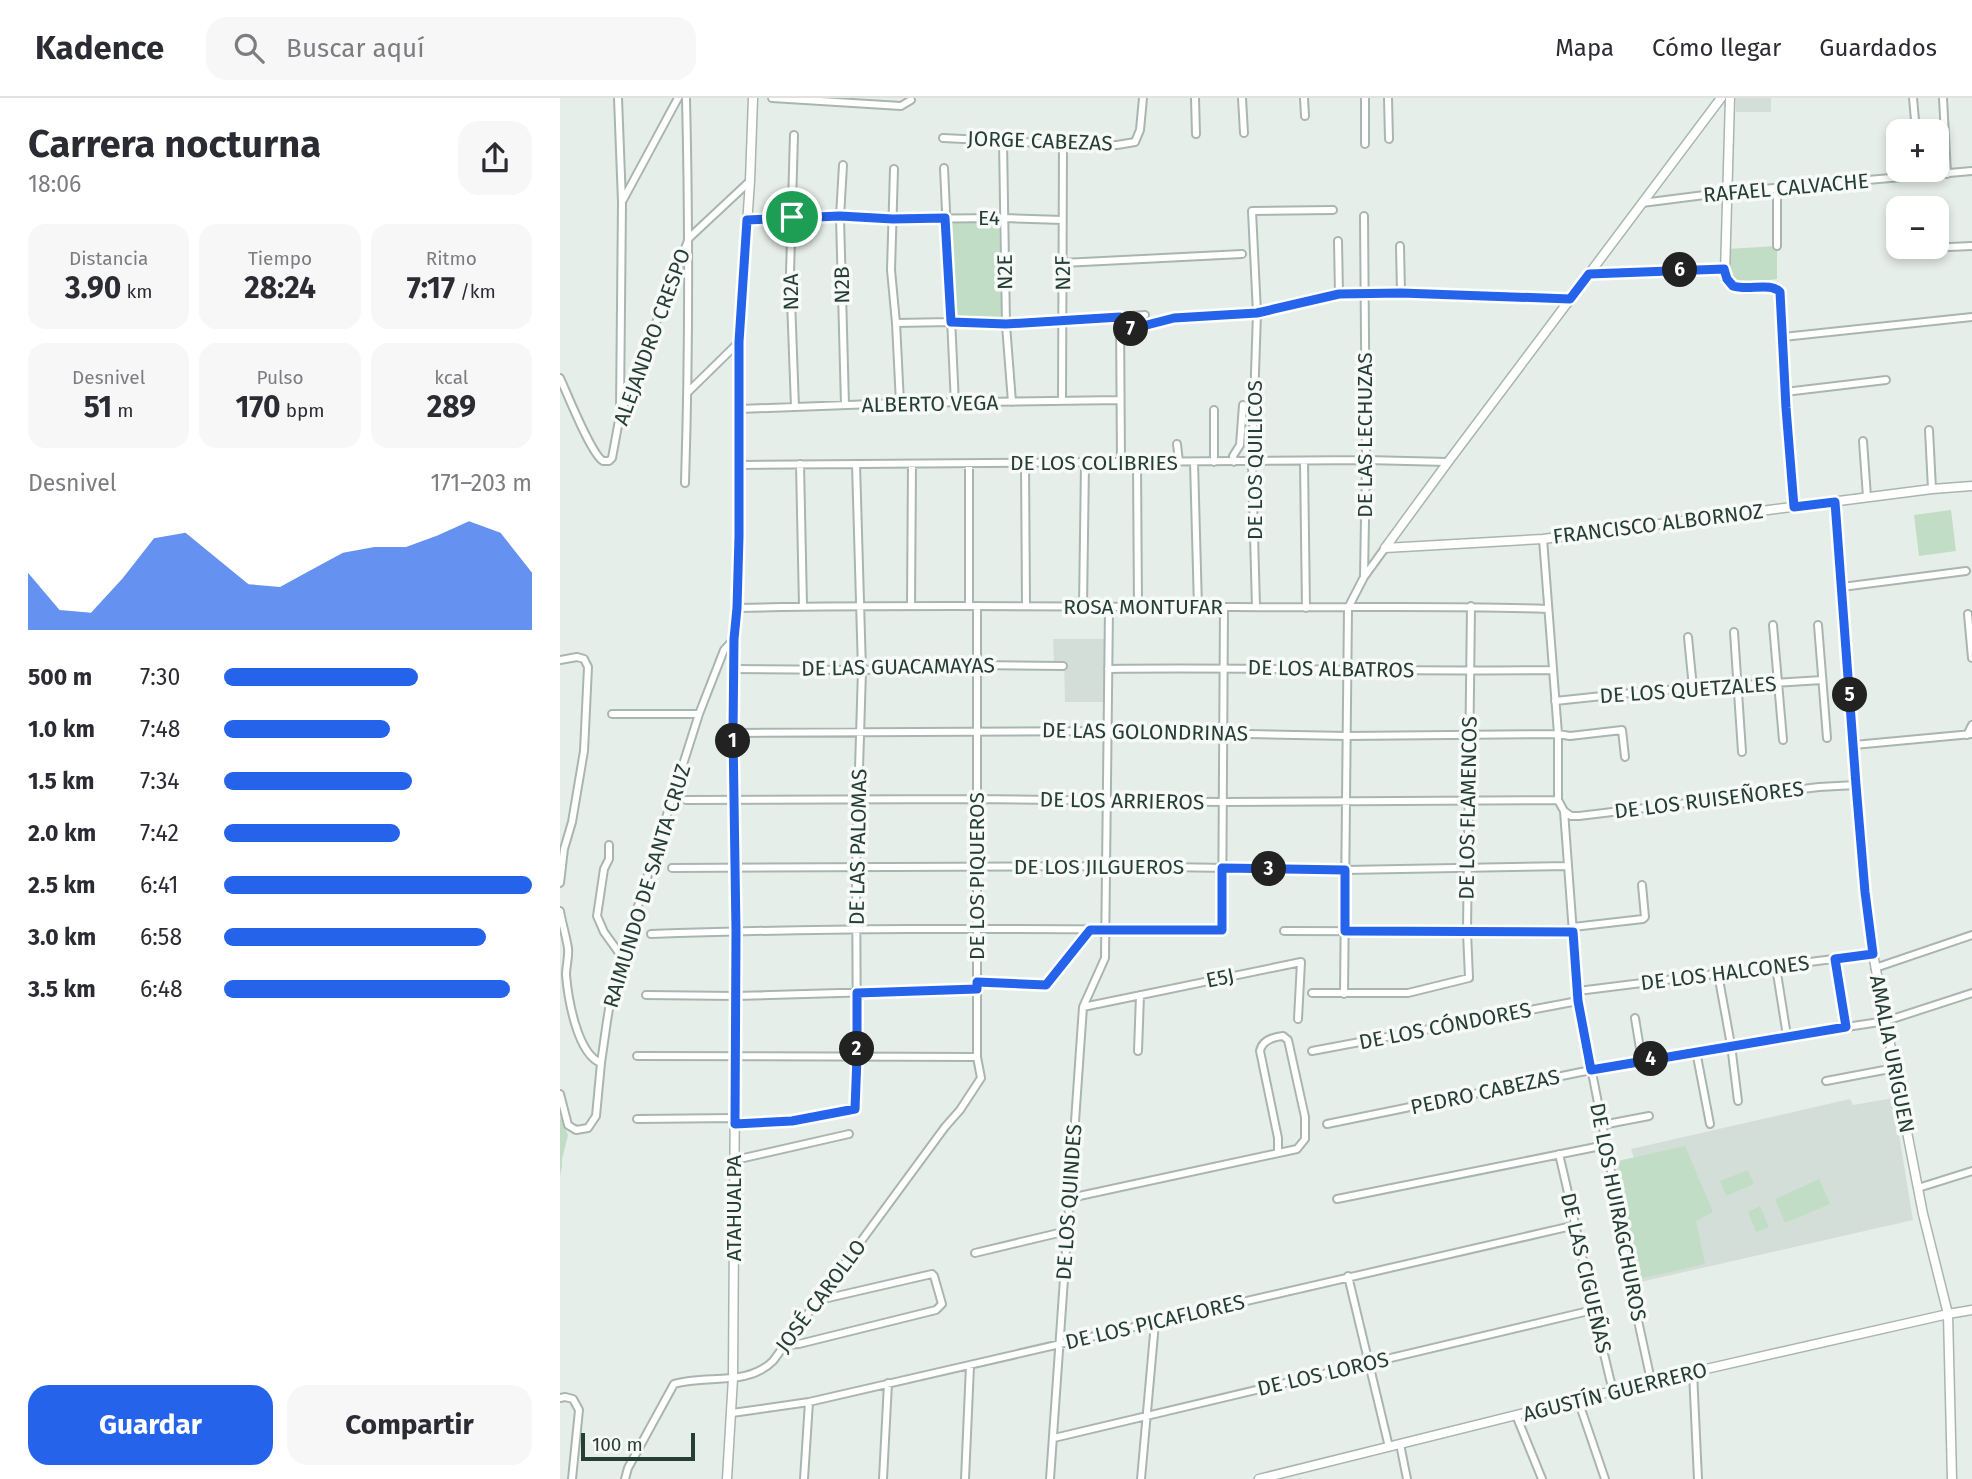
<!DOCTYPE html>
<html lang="es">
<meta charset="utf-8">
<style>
body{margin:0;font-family:"Fira Sans",sans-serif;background:#f7f7f7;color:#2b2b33;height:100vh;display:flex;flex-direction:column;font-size:26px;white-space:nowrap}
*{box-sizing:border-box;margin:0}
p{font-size:23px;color:#7c7c81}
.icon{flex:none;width:38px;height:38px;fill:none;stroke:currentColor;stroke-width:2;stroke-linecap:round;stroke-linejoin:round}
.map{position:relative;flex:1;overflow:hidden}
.panel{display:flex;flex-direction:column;background:#fff;width:560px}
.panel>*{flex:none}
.controls{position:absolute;left:1326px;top:21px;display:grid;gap:14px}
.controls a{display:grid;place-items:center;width:63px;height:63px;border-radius:14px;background:#fff;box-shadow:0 4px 10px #0003;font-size:35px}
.scale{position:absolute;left:21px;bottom:18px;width:114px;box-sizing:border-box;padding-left:7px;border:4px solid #263f35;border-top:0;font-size:19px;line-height:24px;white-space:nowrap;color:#263f35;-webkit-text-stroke:5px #f7faf8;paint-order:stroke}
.pin{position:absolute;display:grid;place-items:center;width:60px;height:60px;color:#fff;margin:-30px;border:4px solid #fff;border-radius:50%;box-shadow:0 2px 7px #0007}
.km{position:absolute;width:35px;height:35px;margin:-18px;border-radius:50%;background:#222;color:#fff;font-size:19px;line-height:35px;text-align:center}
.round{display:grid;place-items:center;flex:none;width:74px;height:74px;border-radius:21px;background:#f7f7f7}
.summary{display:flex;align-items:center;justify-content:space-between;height:119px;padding:0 28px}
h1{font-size:38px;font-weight:700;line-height:52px}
.metrics{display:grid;grid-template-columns:repeat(3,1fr);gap:10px;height:119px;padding:7px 28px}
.metrics div{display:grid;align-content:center;border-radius:18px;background:#f7f7f7;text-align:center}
.metrics b{font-size:30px;font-weight:700}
.metrics small{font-size:19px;font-weight:400}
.metrics p{font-size:19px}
.chart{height:196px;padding:14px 28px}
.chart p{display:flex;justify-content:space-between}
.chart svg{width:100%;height:126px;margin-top:7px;fill:#2563eb;opacity:.7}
.button{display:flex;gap:14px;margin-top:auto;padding:14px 28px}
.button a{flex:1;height:80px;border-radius:21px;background:#2563eb;color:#fff;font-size:28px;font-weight:700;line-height:80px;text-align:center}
.button a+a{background:#f7f7f7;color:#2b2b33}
ul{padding:0 28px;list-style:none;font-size:23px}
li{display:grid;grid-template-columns:112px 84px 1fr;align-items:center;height:52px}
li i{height:18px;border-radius:9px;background:#2563eb}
header{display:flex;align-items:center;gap:42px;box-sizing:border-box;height:98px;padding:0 35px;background:#fff;border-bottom:2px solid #e1e1e2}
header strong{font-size:33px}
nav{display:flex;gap:38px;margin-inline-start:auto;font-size:24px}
.search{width:490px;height:63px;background:#f7f7f7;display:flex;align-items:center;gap:18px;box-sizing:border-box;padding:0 24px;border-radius:21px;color:#7c7c81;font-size:26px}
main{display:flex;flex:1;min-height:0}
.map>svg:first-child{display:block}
.built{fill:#d4ded8}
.green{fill:#c2ddc5}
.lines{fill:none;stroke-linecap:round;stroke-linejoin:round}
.minor-casing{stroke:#a9b6af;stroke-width:10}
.tertiary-casing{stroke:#a9b6af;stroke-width:11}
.minor{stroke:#fff;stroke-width:6}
.tertiary{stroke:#fff;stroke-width:8}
.route-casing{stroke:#fff;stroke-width:14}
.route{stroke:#2563eb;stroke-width:9}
.labels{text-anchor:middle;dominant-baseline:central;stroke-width:7;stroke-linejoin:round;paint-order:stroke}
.street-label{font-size:21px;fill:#263f35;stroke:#f7faf8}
</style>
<header>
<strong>Kadence</strong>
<div class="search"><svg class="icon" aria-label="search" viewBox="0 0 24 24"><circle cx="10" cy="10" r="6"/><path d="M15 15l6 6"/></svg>Buscar aquí</div>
<nav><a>Mapa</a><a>Cómo llegar</a><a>Guardados</a></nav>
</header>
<main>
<section class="panel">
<div class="summary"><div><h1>Carrera nocturna</h1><p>18:06</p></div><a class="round"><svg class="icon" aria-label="share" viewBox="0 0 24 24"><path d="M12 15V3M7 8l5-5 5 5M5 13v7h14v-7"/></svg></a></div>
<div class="metrics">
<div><p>Distancia</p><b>3.90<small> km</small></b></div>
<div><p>Tiempo</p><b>28:24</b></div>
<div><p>Ritmo</p><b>7:17<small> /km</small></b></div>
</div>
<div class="metrics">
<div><p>Desnivel</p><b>51<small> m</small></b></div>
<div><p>Pulso</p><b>170<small> bpm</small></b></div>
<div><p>kcal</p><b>289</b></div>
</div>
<div class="chart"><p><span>Desnivel</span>171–203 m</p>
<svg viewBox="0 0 160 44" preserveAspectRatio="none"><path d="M0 44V24L10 37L20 38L30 26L40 12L50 10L60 19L70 28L80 29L90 23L100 17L110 15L120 15L130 11L140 6L150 10L160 24V44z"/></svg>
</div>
<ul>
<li><b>500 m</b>7:30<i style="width:63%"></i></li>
<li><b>1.0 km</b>7:48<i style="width:54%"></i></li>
<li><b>1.5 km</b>7:34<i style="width:61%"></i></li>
<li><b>2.0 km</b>7:42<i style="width:57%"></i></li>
<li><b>2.5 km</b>6:41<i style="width:100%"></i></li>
<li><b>3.0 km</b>6:58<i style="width:85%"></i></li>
<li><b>3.5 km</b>6:48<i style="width:93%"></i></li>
</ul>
<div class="button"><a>Guardar</a><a>Compartir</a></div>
</section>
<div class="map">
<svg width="1412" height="1381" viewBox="0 0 1412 1381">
<rect width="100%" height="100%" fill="#e6eee9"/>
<path class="built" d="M1176 0H1211V14H1176Z
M493 541H544V604H505L504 566 494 565Z
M1333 1000 1353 1122 1076 1185 1055 1066 1074 1060 1071 1051 1290 1001 1293 1007Z"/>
<path class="green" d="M439 122 442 223 394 224 388 123Z
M1217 148V181C1201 183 1183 189 1169 179L1167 151Z
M1391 412 1396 453 1359 458 1354 417Z
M0 1018 8 1037 2 1061V1068L0 1078Z
M1125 1048 1153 1114 1136 1123 1145 1166 1078 1181 1058 1063Z
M1188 1072 1194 1086 1166 1098 1160 1083Z
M1259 1081 1270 1106 1225 1125 1215 1101Z
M1200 1108 1209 1129 1196 1134 1188 1114Z"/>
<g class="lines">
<defs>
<path id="minor" d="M58 0 62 104 60 312
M212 0 341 8 351 2
M635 0 636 36
M682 0 684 35
M744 0 745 18
M805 0V46
M828 0 829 41
M1353 0 1356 33
M1383 0 1387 76
M234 37 230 175 235 309
M383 40 503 46 557 47 575 44 580 32 583 0
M443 43 446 227 452 304
M283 67 280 119 285 307
M384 70 395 306
M334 71 331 172 336 225 340 305
M63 102 118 0
M1082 105 1168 94 1412 73
M187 123 280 119 333 121 445 120 502 122
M778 143 779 196
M840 148 841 195
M1217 148V90
M1389 149 1412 148
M503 165 682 156
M1029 176 1164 171
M560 219 561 365
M336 225 391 224 446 227 585 217
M560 232 575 230 614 220 697 215 779 196 841 195 1010 201
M1223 239 1412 219
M0 280C7 295 31 356 43 363 45 363 47 363 49 363L52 360 60 317 129 140 190 83
M128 294 179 244
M1225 294 1326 282
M502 303 503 46
M180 311 340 305 560 302
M1369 332 1372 391
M1303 343 1307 399
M617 346 619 364
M634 364 638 509
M654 364V312
M674 364 673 358 680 347 683 307
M744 364 746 510
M465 365 466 508
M577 365 578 509
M240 366 243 508
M180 367 806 362 888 364
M125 385C129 257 129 128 126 0
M983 441 998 636V702L1004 713 1018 903 1049 1061 1070 1186 1092 1287
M804 479 806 362 804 118
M1282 489 1406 473
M351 508 352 366
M409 508V366
M523 509 525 365
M696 509 692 364 697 215 692 113 773 112
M178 510C343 506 509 509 675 509 780 510 884 507 988 511
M1408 516 1412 560
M1213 527 1223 642
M1258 527 1267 640
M1174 534 1182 654
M1128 539 1133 590
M0 562 17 559 24 561 28 569 24 653 12 724 4 751 0 785
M173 571 302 572 417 567 503 568
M548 571C696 569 845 574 993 572
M995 603 1090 593 1262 582
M52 616H139
M173 635 547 633 787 638 998 636 1010 638 1062 632 1065 659
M1407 637 1412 627
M1294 647 1412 636
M126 702 417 701 662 704 998 702
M1004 713 1011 718H1019L1259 689 1296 687
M49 747V761L44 771 37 818 44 834 62 859
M112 770 546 768 785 772 1008 768
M0 813C2 825 6 838 8 850 9 859 6 868 6 877 8 900 17 956 41 965
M1013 829 1083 821 1085 819 1082 787
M724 833 1013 834
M91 836C281 829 472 831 662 832L664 509
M1275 861 1286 929
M1216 869 1227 938
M1315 870 1412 837
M1158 876 1171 947 1178 1003
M417 884 486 887 530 832
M1018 893 1313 856
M752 895H848L909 880 907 834 911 508
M784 896 788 510 804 479 825 450
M86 897 175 898 417 891
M523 909 741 864 738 921
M1075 920 1082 963
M578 953 580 897
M752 953 1018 903
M1136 953 1150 1026
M77 958 417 959
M1266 983 1335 970
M0 996 8 1027 16 1032 28 1030 36 1018 41 965 47 923 51 899 59 868 139 616 164 552 174 541
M77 1021 175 1020
M175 1026 232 1023 295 1011 297 959 296 769 302 572 296 366
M767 1026 1031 972 1227 938 1326 923 1412 895
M1042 1027 1089 1018
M999 1056C1018 1135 1033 1214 1053 1293
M175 1062 289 1036
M1358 1090 1412 1073
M510 1100 737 1051 745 1041V1019L728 942 723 938C714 939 702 942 700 953L718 1040V1055
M777 1101 1046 1047
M415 1155 507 1133
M788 1178 829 1349
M224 1247 239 1246 376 1212 382 1206 374 1178 372 1176 255 1203
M1133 1274 1138 1381
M0 1300 5 1299 13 1301 19 1312 12 1381
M1018 1302 1045 1381
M172 1315 249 1304 1016 1127
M956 1317 982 1381
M494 1340 1033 1212
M840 1346 847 1381
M65 1381 68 1370 114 1286C146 1276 187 1289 213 1263L385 1029 400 1012 421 980 417 959V508
M244 1381 249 1304
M323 1381 328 1285
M405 1381 410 1268
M490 1381 523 909 545 860 549 509
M581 1381 595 1225"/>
<path id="tertiary" d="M1170 0 1165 175C1174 198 1194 190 1214 189L1220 194 1226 310 1234 409
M1275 404 1305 795 1313 856 1339 993 1363 1116 1388 1216 1392 1381
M825 450 983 441 1372 391 1412 388
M825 450 888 364 1161 0
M167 1381 173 1280 176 833 173 635 174 541 178 510 180 367 179 244 190 83 193 0
M699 1381 1053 1293 1092 1287 1133 1274 1388 1216 1412 1212"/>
</defs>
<use href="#minor" class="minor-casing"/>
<use href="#tertiary" class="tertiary-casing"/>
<use href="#minor" class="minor"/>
<use href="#tertiary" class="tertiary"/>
</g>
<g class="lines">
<defs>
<path id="route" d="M280 118 333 121 385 120 391 224 446 226 560 219V232L575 230 614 220 697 215 779 196 841 195 1010 201 1029 176 1164 171 1167 181 1173 188C1188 193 1211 184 1220 194L1226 310 1234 409 1275 404 1296 687 1305 794 1313 856 1275 861 1286 929 1031 972 1018 903 1013 834 785 833V772L662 770V832H530L486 887 417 884V891L297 895V959L295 1011 232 1023 175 1026 176 833 173 635 174 541 177 510 179 438V244L187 122Z"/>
</defs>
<use href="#route" class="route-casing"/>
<use href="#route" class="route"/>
</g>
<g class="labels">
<g class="street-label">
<text transform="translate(480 43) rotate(2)">JORGE CABEZAS</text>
<text transform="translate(1226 90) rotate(-5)">RAFAEL CALVACHE</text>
<text x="429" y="120">E4</text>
<text transform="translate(445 174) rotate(-91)">N2E</text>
<text transform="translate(503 175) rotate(-91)">N2F</text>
<text transform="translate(282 187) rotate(-91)">N2B</text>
<text transform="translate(231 194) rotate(-91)">N2A</text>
<text transform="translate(92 239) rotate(-70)">ALEJANDRO CRESPO</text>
<text transform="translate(370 306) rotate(-1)">ALBERTO VEGA</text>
<text transform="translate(805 337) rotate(-90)">DE LAS LECHUZAS</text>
<text transform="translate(695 362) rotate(-90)">DE LOS QUILICOS</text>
<text x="534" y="365">DE LOS COLIBRIES</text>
<text transform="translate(1098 426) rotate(-7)">FRANCISCO ALBORNOZ</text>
<text x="583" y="509">ROSA MONTUFAR</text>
<text transform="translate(338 569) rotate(-1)">DE LAS GUACAMAYAS</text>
<text transform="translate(771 571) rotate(1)">DE LOS ALBATROS</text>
<text transform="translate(1128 592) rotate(-4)">DE LOS QUETZALES</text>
<text transform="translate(585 634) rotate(1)">DE LAS GOLONDRINAS</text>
<text transform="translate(1149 702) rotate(-7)">DE LOS RUISEÑORES</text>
<text transform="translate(562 703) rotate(1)">DE LOS ARRIEROS</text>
<text transform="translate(908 710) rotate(-89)">DE LOS FLAMENCOS</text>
<text transform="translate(298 749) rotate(-89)">DE LAS PALOMAS</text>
<text x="539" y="769">DE LOS JILGUEROS</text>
<text transform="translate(417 778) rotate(-90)">DE LOS PIQUEROS</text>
<text transform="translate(87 788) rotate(-73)">RAIMUNDO DE SANTA CRUZ</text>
<text transform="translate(1165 875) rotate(-7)">DE LOS HALCONES</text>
<text transform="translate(660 880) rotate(-12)">E5J</text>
<text transform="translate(885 928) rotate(-11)">DE LOS CÓNDORES</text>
<text transform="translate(1332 956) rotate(79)">AMALIA URIGUEN</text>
<text transform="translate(925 994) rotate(-12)">PEDRO CABEZAS</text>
<text transform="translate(509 1104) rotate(-86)">DE LOS QUINDES</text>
<text transform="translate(174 1110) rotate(-90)">ATAHUALPA</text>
<text transform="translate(1058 1114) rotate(79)">DE LOS HUIRAGCHUROS</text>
<text transform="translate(1026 1175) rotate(77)">DE LAS CIGUEÑAS</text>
<text transform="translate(261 1198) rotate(-53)">JOSÉ CAROLLO</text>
<text transform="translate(595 1224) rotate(-13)">DE LOS PICAFLORES</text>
<text transform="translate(763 1276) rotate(-13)">DE LOS LOROS</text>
<text transform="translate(1055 1294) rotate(-14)">AGUSTÍN GUERRERO</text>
</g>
</g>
</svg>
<div class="controls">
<a>+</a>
<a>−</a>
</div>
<div class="scale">100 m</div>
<div class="pin" style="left:232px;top:119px;background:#1e9e55"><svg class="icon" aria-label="arrive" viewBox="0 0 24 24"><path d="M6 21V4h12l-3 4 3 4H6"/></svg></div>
<b class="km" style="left:173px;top:643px">1</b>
<b class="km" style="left:297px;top:951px">2</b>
<b class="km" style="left:709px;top:771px">3</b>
<b class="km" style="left:1091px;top:961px">4</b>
<b class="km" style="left:1290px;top:597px">5</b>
<b class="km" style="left:1120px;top:172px">6</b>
<b class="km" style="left:571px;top:231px">7</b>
</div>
</main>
